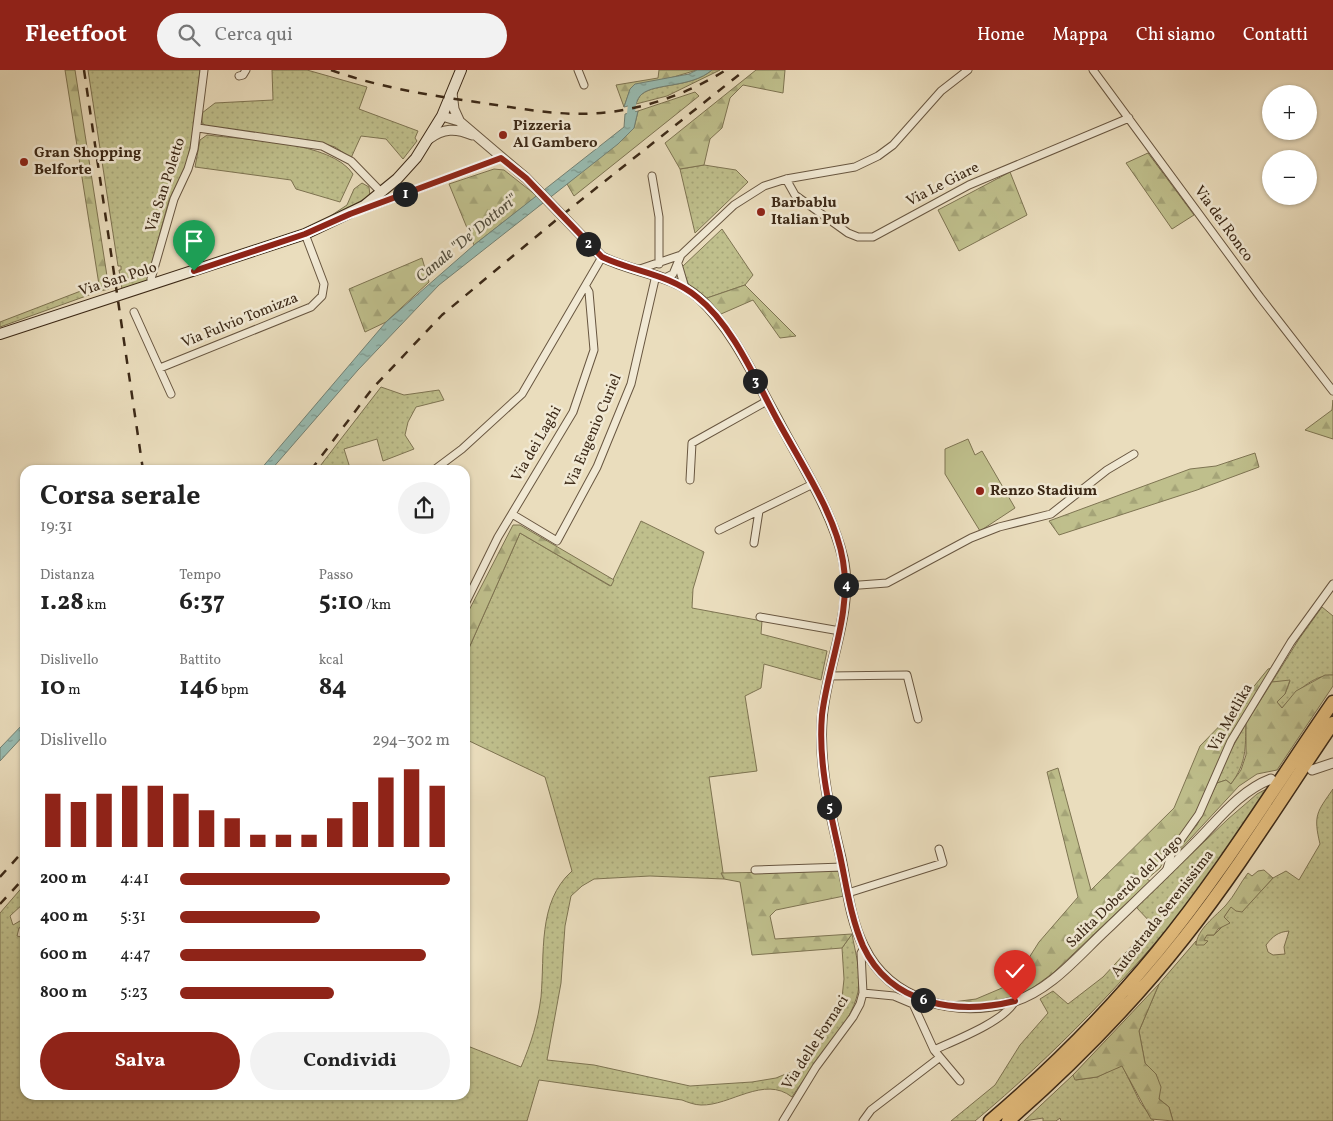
<!DOCTYPE html>
<html lang="it">
<meta charset="utf-8">
<style>
body{margin:0;font-family:Vollkorn,serif;background:#f2f2f2;color:#222;height:100vh;display:flex;flex-direction:column;font-size:19px;white-space:nowrap}
*{box-sizing:border-box;margin:0}
p{font-size:16px;color:#767676}
.icon{flex:none;width:28px;height:28px;fill:none;stroke:currentColor;stroke-width:2;stroke-linecap:round;stroke-linejoin:round}
.map{position:relative;flex:1;overflow:hidden}
.side{position:absolute;left:20px;top:395px;width:450px;height:635px;display:flex;flex-direction:column;background:#fff;border-radius:15px;box-shadow:0 1px 4px #0004}
.side>*{flex:none}
.controls{position:absolute;left:1262px;top:15px;display:grid;gap:10px}
.controls a{display:grid;place-items:center;width:55px;height:55px;border-radius:50%;background:#fff;box-shadow:0 1px 4px #0004;font-size:25px}
.pin{position:absolute;display:grid;place-items:center;width:42px;height:42px;color:#fff;margin:-51px -21px;border-radius:50% 50% 50% 0;rotate:-45deg;box-shadow:0 0 5px #0007}
.pin .icon{rotate:45deg}
.km{position:absolute;width:25px;height:25px;margin:-12px;border-radius:50%;background:#222;color:#fff;font-size:14px;line-height:25px;text-align:center}
.round{display:grid;place-items:center;flex:none;width:52px;height:52px;border-radius:26px;background:#f2f2f2}
.headline{display:flex;align-items:center;justify-content:space-between;height:85px;padding:0 20px}
h1{font-size:28px;font-weight:700;line-height:38px}
.figures{display:grid;grid-template-columns:repeat(3,1fr);gap:8px;height:85px;padding:5px 20px}
.figures div{display:grid;align-content:center}
.figures b{font-size:25px;font-weight:700}
.figures small{font-size:14px;font-weight:400}
.figures p{font-size:14px}
.chart{height:140px;padding:10px 20px}
.chart p{display:flex;justify-content:space-between}
.chart svg{width:100%;height:90px;margin-top:5px;stroke:#8f2418;stroke-width:6}
.action{display:flex;gap:10px;margin-top:auto;padding:10px 20px}
.action a{flex:1;height:58px;border-radius:30px;background:#8f2418;color:#fff;font-size:20px;font-weight:700;line-height:58px;text-align:center}
.action a+a{background:#f2f2f2;color:#222}
ul{padding:0 20px;list-style:none;font-size:16px}
li{display:grid;grid-template-columns:80px 60px 1fr;align-items:center;height:38px}
li i{height:12px;border-radius:6px;background:#8f2418}
header{display:flex;align-items:center;gap:30px;box-sizing:border-box;height:70px;padding:0 25px;background:#8f2418;color:#fff}
header strong{font-size:24px}
nav{display:flex;gap:28px;margin-inline-start:auto;font-size:18px}
.search{width:350px;height:45px;background:#f2f2f2;display:flex;align-items:center;gap:12px;box-sizing:border-box;padding:0 18px;border-radius:28px;color:#767676;font-size:19px}
.map>svg:first-child{display:block}
.grass{fill:url(#grass-dots);stroke:#7e7452;fill-rule:evenodd}
.forest{fill:url(#forest-firs);stroke:#7e7452}
.pitch{fill:#bfbf8c;stroke:#7e7452}
.water{fill:url(#water-ripples);stroke:#738174}
.lines{fill:none;stroke-linecap:round;stroke-linejoin:round}
.canal{stroke:#98bcb2;stroke-width:8}
.minor-casing{stroke:#685640;stroke-width:9}
.tertiary-casing{stroke:#685640;stroke-width:11}
.secondary-casing{stroke:#3c2917;stroke-width:12}
.motorway-casing{stroke:#3c2917;stroke-width:15}
.minor{stroke:#f1e9d4;stroke-width:7}
.tertiary{stroke:#f1e9d4;stroke-width:9}
.secondary{stroke:#f1e9d4;stroke-width:10}
.motorway{stroke:#e5be7e;stroke-width:12}
.rail{stroke:#3c2917;stroke-width:2.5;stroke-dasharray:9 9;stroke-linecap:butt}
.route-casing{stroke:#fff;stroke-width:10}
.route{stroke:#8f2418;stroke-width:6}
.poi-dot{fill:#8f2418;stroke:#f1e9d4;stroke-width:2}
.labels{text-anchor:middle;dominant-baseline:central;stroke-width:5;stroke-linejoin:round;paint-order:stroke}
.poi-label{font-size:15px;font-weight:bold;fill:#3c2917;stroke:#f1e9d4;text-anchor:start}
.street-label{font-size:15px;fill:#3c2917;stroke:#f1e9d4}
.water-label{font-size:16px;font-style:italic;fill:#534e3e;stroke:#f1e9d4}
</style>
<header>
<strong>Fleetfoot</strong>
<div class="search"><svg class="icon" aria-label="search" viewBox="0 0 24 24"><circle cx="10" cy="10" r="6"/><path d="M15 15l6 6"/></svg>Cerca qui</div>
<nav><a>Home</a><a>Mappa</a><a>Chi siamo</a><a>Contatti</a></nav>
</header>
<div class="map">
<svg width="1333" height="1051" viewBox="0 0 1333 1051">
<defs>
<pattern id="grass-dots" width="8" height="8" patternUnits="userSpaceOnUse" patternTransform="scale(1.25)"><rect width="8" height="8" fill="#bfbf8c"/><path d="M2 2h.1M6 6h.1" fill="none" stroke="#a5a478" stroke-width="1.8" stroke-linecap="round"/></pattern>
<pattern id="forest-firs" width="22" height="20" patternUnits="userSpaceOnUse" patternTransform="scale(1.25)"><rect width="22" height="20" fill="#bfbf8c"/><path d="M5 1l3.5 6h-7zM16 11l3.5 6h-7z" fill="#a5a478"/></pattern>
<pattern id="water-ripples" width="26" height="14" patternUnits="userSpaceOnUse" patternTransform="scale(1.25)"><rect width="26" height="14" fill="#98bcb2"/><path d="M2 4q2-2 4 0t4 0M15 11q2-2 4 0t4 0" fill="none" stroke="#7d9990"/></pattern>
</defs>
<rect width="100%" height="100%" fill="#eaddbd"/>
<filter id="stains"><feTurbulence type="fractalNoise" baseFrequency=".004" numOctaves="4"/><feColorMatrix values="0 0 0 0 .2 0 0 0 0 .09 0 0 0 0 .02 0 0 0 .5 -.17"/></filter>
<radialGradient id="worn" r=".72"><stop offset=".6" stop-color="#630" stop-opacity="0"/><stop offset="1" stop-color="#630" stop-opacity=".3"/></radialGradient>
<path class="grass" d="M88 0H200L194 59 186 96 169 130 147 211 122 219 119 200H121V196H118Z
M272 0H307L367 17 359 39 418 61 415 68 417 71 403 89 386 69 361 66 351 88 335 77 315 71 208 57 202 53V43L215 33 273 30Z
M712 0H720L667 26 636 34C637 31 639 26 642 24 655 13 691 18 712 0Z
M207 65C246 70 331 71 353 104L340 132 296 119 291 110 195 97 200 70Z
M704 95 736 100 748 112 695 163 680 99Z
M362 113 369 117 370 126 326 149 347 135 354 119Z
M722 159 753 205 745 215 707 228 689 216 682 197Z
M99 214 100 221 0 257V252Z
M381 317 404 325 439 320 444 330 416 337 408 352 405 365 414 379 383 391 377 369 344 379 350 398 346 400H317Z
M641 451 704 482 693 519 692 538 762 551 761 564 827 581 821 610 764 594 761 618 745 626 757 701 709 707 724 809 650 806 594 809 582 816 571 826 565 856 561 913 547 990 594 995 690 1016 752 1012 776 1008 798 999 832 955 841 937 844 909 842 878 852 864C855 882 862 903 858 922 850 958 812 995 792 1027 764 1005 730 1036 701 1035 695 1035 687 1032 682 1030L539 1010 527 1051H0V843L25 814V832L10 846 13 855 25 848V855L19 858 17 866 25 868V1025H465V975L521 997C531 974 538 951 541 927 545 884 537 832 572 801L545 707 465 669V587L520 463 610 516Z
M1322 537 1333 546V605C1312 605 1295 623 1282 638L1277 632 1285 624 1290 611 1272 612 1299 569Z
M1246 653C1245 679 1247 692 1231 714L1226 710 1217 713 1226 689Z
M1270 717C1244 754 1221 795 1192 829 1127 909 1054 985 975 1051H951L995 1015 1020 975 1048 943 1040 929 1053 921 1068 934 1103 907 1152 854 1136 837 1228 749 1257 724Z
M1333 719V1051H1173L1169 1037 1159 1029 1156 1004 1145 993 1139 961 1159 914 1196 871V875L1207 865H1214L1225 854 1224 847 1231 836 1242 841 1273 808 1286 801 1299 810 1320 774C1313 745 1317 742 1333 719ZM1289 861 1284 877 1285 884 1273 885 1268 882 1266 875C1273 866 1278 862 1289 861Z
M1122 995 1140 1032 1154 1051H1061L1060 1048 1056 1051H1043V1048L1024 1051 1073 1005 1076 1010 1097 1007Z"/>
<path class="forest" d="M65 0H75L109 219 100 221Z
M659 0H697L630 20 624 37 616 15 658 8Z
M756 0H785L783 23 743 15 730 28 722 58 710 69 704 95 680 99 665 73Z
M695 22 699 26 574 126 567 114 634 58 638 41Z
M1148 83 1194 145 1172 159 1126 93Z
M494 99 504 100 537 126 474 175 449 114Z
M1010 102 1027 145 959 181 938 140Z
M422 188 429 212 386 252 365 262 349 219Z
M745 215 796 266 780 268 753 230 721 244 707 228Z
M1333 330V369L1305 360 1332 340Z
M1255 383 1259 397 1197 420 1059 465 1049 451 1190 399 1216 396Z
M513 455H520L614 510 611 516 520 463 465 587V548Z
M1272 598 1232 663 1191 753 1171 777 1160 798 1147 809 1150 811 1053 903 1027 922 991 933H945L976 929 1002 918 1020 902 1039 872 1078 827 1047 702 1058 698 1091 820 1174 738 1200 676 1234 641 1268 599Z
M1325 605H1333V616L1277 700 1257 704 1239 716 1178 782V778L1197 755 1217 713 1226 710 1231 714 1241 700 1246 685V653L1272 612 1290 610 1285 624 1277 632 1282 638 1296 621Z
M1264 800 1273 808 1242 842 1236 841 1231 837 1224 847 1230 853 1218 859 1214 865H1207L1204 870 1208 871 1204 875H1196C1197 859 1216 846 1226 835 1235 825 1240 813 1248 803L1252 806 1258 801Z
M838 801 844 826 776 840 770 846 775 869 852 864 842 878 752 885 740 812 724 809 721 803Z
M1159 914 1139 961 1145 993 1156 1004 1161 1017 1159 1029 1169 1037 1173 1051 1151 1049 1122 996 1097 1007 1075 1010 1073 1005Z"/>
<path class="pitch" d="M968 369 975 385 982 381 1015 438 980 461 945 404V379Z"/>
<path class="water" d="M697 0H712C691 18 655 13 642 24 639 26 637 31 636 34L624 37 630 19 635 14 689 4Z
M638 41 634 58 618 74 439 215 358 300 271 400H260L386 252 474 175 624 57 625 44Z
M25 652V664L0 691V678Z"/>
<g class="lines">
<path class="canal" d="M630 52 633 26"/>
<defs>
<path id="minor" d="M578 0 584 15
M1093 0 1260 227 1333 321
M239 6 243 5 246 0
M198 58 322 76 351 91 381 122
M652 106 659 147V194
M786 109 795 125 848 163 858 167H873L969 115 1129 48
M364 139 501 88
M678 194 685 218
M637 200 681 185 734 135 764 116 786 109 855 97 878 86 893 75 941 21 968 0
M665 208 673 204 681 185
M151 209 174 129 188 99 194 79 204 0
M134 242 171 324
M160 298 311 237 322 226 324 214 305 164
M434 400 462 379 522 324 602 187
M690 410 692 373 767 331
M512 444 557 471 597 397 631 314 656 205
M719 460 813 414
M754 473 759 441
M846 516 887 513 971 468 999 457 1051 444 1107 400 1134 384
M465 534 498 467 573 342 594 280 589 222 586 217
M760 547 840 561
M829 606 907 605 918 649
M755 800 843 797
M1166 802 1172 782 1199 744 1231 671 1291 572 1333 514
M848 823 943 793 939 779
M863 923 894 926 913 934 934 980 960 1011
M934 980C956 970 1005 951 1015 931
M783 1051 816 997 853 947 860 934 863 923 861 883 864 878
M863 1051 871 1040 939 988"/>
<path id="tertiary" d="M452 23 454 39 459 50
M442 46 459 51 526 108 602 187C634 203 672 204 699 228 734 261 755 309 778 350 801 394 831 439 843 488 855 541 825 597 822 651 819 697 830 743 841 788 847 817 850 850 864 877 891 933 957 947 1012 932 1050 921 1078 886 1106 860 1138 829 1170 799 1201 767 1222 745 1242 720 1271 709
M429 69C443 58 456 58 472 65
M1312 700 1333 693"/>
<path id="secondary" d="M0 264 305 164 364 136 397 109 416 88 442 46 461 0"/>
<path id="motorway" d="M990 1051C1050 1000 1107 943 1157 882 1222 803 1275 716 1333 632
M1008 1051C1072 995 1132 934 1184 868 1238 800 1284 725 1333 653"/>
</defs>
<use href="#minor" class="minor-casing"/>
<use href="#tertiary" class="tertiary-casing"/>
<use href="#secondary" class="secondary-casing"/>
<use href="#motorway" class="motorway-casing"/>
<use href="#minor" class="minor"/>
<use href="#tertiary" class="tertiary"/>
<use href="#secondary" class="secondary"/>
<use href="#motorway" class="motorway"/>
<path class="rail" d="M84 0 143 400
M331 0C378 17 427 25 476 32 504 36 531 41 559 43 618 48 676 31 726 0
M311 400 372 319 442 245 561 146 745 0
M0 807 25 779
M0 834 25 807"/>
</g>
<g class="lines">
<defs>
<path id="route" d="M194 201 305 164 350 144 501 88 526 108 602 187C634 202 669 204 697 227 733 255 757 313 779 353 801 393 836 446 843 491 852 543 828 594 822 645 818 691 829 737 839 781 846 812 850 846 863 876 891 936 958 945 1015 931"/>
</defs>
<use href="#route" class="route-casing"/>
<use href="#route" class="route"/>
</g>
<g class="poi-dot">
<circle cx="503" cy="65" r="5"/>
<circle cx="24" cy="92" r="5"/>
<circle cx="761" cy="142" r="5"/>
<circle cx="980" cy="421" r="5"/>
</g>
<g class="labels">
<g class="poi-label">
<text x="513" y="56">Pizzeria<tspan x="513" dy="17">Al Gambero</tspan></text>
<text x="34" y="83">Gran Shopping<tspan x="34" dy="17">Belforte</tspan></text>
<text x="771" y="133">Barbablu<tspan x="771" dy="17">Italian Pub</tspan></text>
<text x="990" y="421">Renzo Stadium</text>
</g>
<g class="street-label">
<text transform="translate(166 115) rotate(-72)">Via San Poletto</text>
<text transform="translate(943 115) rotate(-27)">Via Le Giare</text>
<text transform="translate(1223 154) rotate(54)">Via del Ronco</text>
<text transform="translate(118 210) rotate(-18)">Via San Polo</text>
<text transform="translate(240 251) rotate(-22)">Via Fulvio Tomizza</text>
<text transform="translate(594 361) rotate(-67)">Via Eugenio Curiel</text>
<text transform="translate(537 374) rotate(-60)">Via dei Laghi</text>
<text transform="translate(1231 648) rotate(-61)">Via Metlika</text>
<text transform="translate(1125 822) rotate(-44)">Salita Doberdò del Lago</text>
<text transform="translate(1163 844) rotate(-52)">Autostrada Serenissima</text>
<text transform="translate(816 973) rotate(-57)">Via delle Fornaci</text>
</g>
<g class="water-label">
<text transform="translate(467 169) rotate(-40)">Canale "De' Dottori"</text>
</g>
</g>
<rect width="100%" height="100%" filter="url(#stains)"/>
<rect width="100%" height="100%" fill="url(#worn)"/>
</svg>
<div class="controls">
<a>+</a>
<a>−</a>
</div>
<div class="pin" style="left:194px;top:201px;background:#1e9e55"><svg class="icon" aria-label="arrive" viewBox="0 0 24 24"><path d="M6 21V4h12l-3 4 3 4H6"/></svg></div>
<div class="pin" style="left:1015px;top:931px;background:#d93025"><svg class="icon" aria-label="check" viewBox="0 0 24 24"><path d="M5 12l5 5 9-10"/></svg></div>
<b class="km" style="left:405px;top:124px">1</b>
<b class="km" style="left:588px;top:174px">2</b>
<b class="km" style="left:755px;top:311px">3</b>
<b class="km" style="left:846px;top:515px">4</b>
<b class="km" style="left:829px;top:737px">5</b>
<b class="km" style="left:923px;top:930px">6</b>
<section class="side">
<div class="headline"><div><h1>Corsa serale</h1><p>19:31</p></div><a class="round"><svg class="icon" aria-label="share" viewBox="0 0 24 24"><path d="M12 15V3M7 8l5-5 5 5M5 13v7h14v-7"/></svg></a></div>
<div class="figures">
<div><p>Distanza</p><b>1.28<small> km</small></b></div>
<div><p>Tempo</p><b>6:37</b></div>
<div><p>Passo</p><b>5:10<small> /km</small></b></div>
</div>
<div class="figures">
<div><p>Dislivello</p><b>10<small> m</small></b></div>
<div><p>Battito</p><b>146<small> bpm</small></b></div>
<div><p>kcal</p><b>84</b></div>
</div>
<div class="chart"><p><span>Dislivello</span>294–302 m</p>
<svg viewBox="0 0 160 44" preserveAspectRatio="none"><path d="M5 44V18M15 44V22M25 44V18M35 44V14M45 44V14M55 44V18M65 44V26M75 44V30M85 44V38M95 44V38M105 44V38M115 44V30M125 44V22M135 44V10M145 44V6M155 44V14"/></svg>
</div>
<ul>
<li><b>200 m</b>4:41<i style="width:100%"></i></li>
<li><b>400 m</b>5:31<i style="width:52%"></i></li>
<li><b>600 m</b>4:47<i style="width:91%"></i></li>
<li><b>800 m</b>5:23<i style="width:57%"></i></li>
</ul>
<div class="action"><a>Salva</a><a>Condividi</a></div>
</section>
</div>
